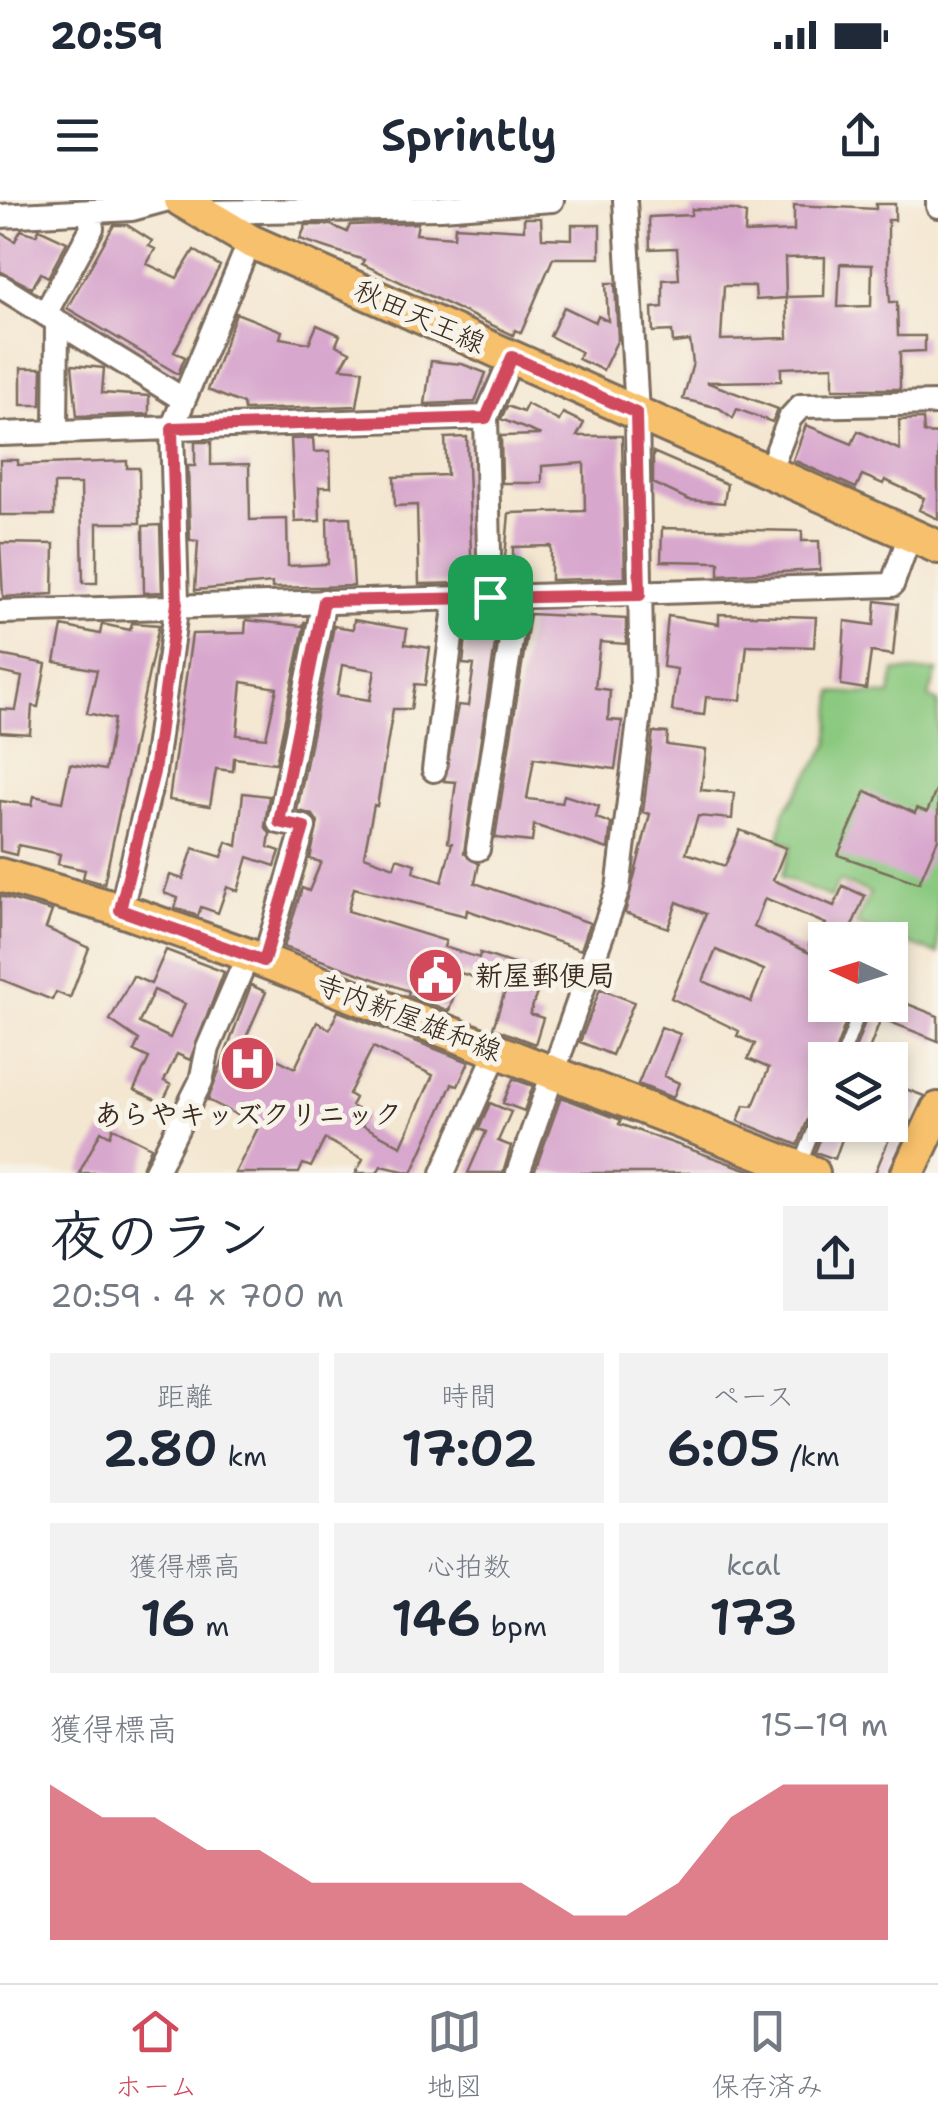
<!DOCTYPE html>
<html lang="ja">
<meta charset="utf-8">
<style>
body{margin:0;font-family:"Shantell Sans","Klee One",sans-serif;background:#f2f2f3;color:#1f2937;height:100vh;display:flex;flex-direction:column;font-size:38px;white-space:nowrap}
*{box-sizing:border-box;margin:0}
p{font-size:32px;color:#747a83}
.icon{flex:none;width:55px;height:55px;fill:none;stroke:currentColor;stroke-width:2;stroke-linecap:round;stroke-linejoin:round}
.map{position:relative;height:973px;overflow:hidden}
.details{display:flex;flex-direction:column;background:#fff;flex:1}
.details>*{flex:none}
.needle{width:65px;rotate:274deg}
.tools{position:absolute;left:808px;top:722px;display:grid;gap:20px}
.tools a{display:grid;place-items:center;width:100px;height:100px;border-radius:0px;background:#fff;box-shadow:0 5px 15px #0003;font-size:50px}
.pin{position:absolute;display:grid;place-items:center;width:85px;height:85px;color:#fff;margin:-42px;border-radius:20px;box-shadow:0 5px 15px #0006}
.round{display:grid;place-items:center;flex:none;width:105px;height:105px;border-radius:0px;background:#f2f2f3}
.overview{display:flex;align-items:center;justify-content:space-between;height:170px;padding:0 50px}
h1{font-size:55px;font-weight:600;line-height:75px}
.stats{display:grid;grid-template-columns:repeat(3,1fr);gap:15px;height:170px;padding:10px 50px}
.stats div{display:grid;align-content:center;border-radius:0px;background:#f2f2f3;text-align:center}
.stats b{font-size:50px;font-weight:600}
.stats small{font-size:28px;font-weight:400}
.stats p{font-size:28px}
.chart{height:280px;padding:20px 50px}
.chart p{display:flex;justify-content:space-between}
.chart svg{width:100%;height:180px;margin-top:10px;fill:#d1495b;opacity:.7}
.status{display:flex;justify-content:space-between;align-items:center;height:70px;padding:0 50px;background:#fff;direction:ltr}
.status svg{height:28px;fill:currentColor}
header{display:flex;justify-content:space-between;align-items:center;height:130px;padding:0 50px;background:#fff;font-size:45px;font-weight:600}
.tab-bar{display:flex;justify-content:space-around;align-items:center;height:140px;border-top:2px solid #e0e1e3;background:#fff;font-size:28px;color:#747a83}
.tab-bar a{display:grid;justify-items:center;gap:5px}
.tab-bar .current{color:#d1495b}
.map>svg:first-child{display:block}
.green{fill:#8bc980;stroke:#637a4f;stroke-width:2.5}
.building{fill:#d8a7ce;fill-rule:evenodd}
.lines{fill:none;stroke-linecap:round;stroke-linejoin:round}
.service-casing{stroke:#7c6c5d;stroke-width:16}
.minor-casing{stroke:#7c6c5d;stroke-width:28}
.primary-casing{stroke:#7c6c5d;stroke-width:38}
.service{stroke:#fff;stroke-width:11}
.minor{stroke:#fff;stroke-width:22}
.primary{stroke:#f7c06c;stroke-width:32}
.route-casing{stroke:#fff;stroke-width:20}
.route{stroke:#d1495b;stroke-width:12}
.labels{text-anchor:middle;dominant-baseline:central;stroke-width:10;stroke-linejoin:round;paint-order:stroke}
.street-label{font-size:28px;fill:#3b2a1e;stroke:#f7f3e8}
.poi-label{font-size:28px;font-weight:bold;fill:#3b2a1e;stroke:#f7f3e8;text-anchor:start}
</style>
<div class="status"><b>20:59</b><svg viewBox="0 0 49 12"><path d="M0 12V9h3v3zM5 12V6h3v6zM10 12V3h3v9zM15 12V0h3v12zM26 1h20v11H26zM47 4h2v5h-2z"/></svg></div>
<header><svg class="icon" aria-label="menu" viewBox="0 0 24 24"><path d="M4 6h16M4 12h16M4 18h16"/></svg>Sprintly<svg class="icon" aria-label="share" viewBox="0 0 24 24"><path d="M12 15V3M7 8l5-5 5 5M5 13v7h14v-7"/></svg></header>
<div class="map">
<svg width="938" height="973" viewBox="0 0 938 973">
<rect width="100%" height="100%" fill="#f7f3e8"/>
<filter id="ink" filterUnits="userSpaceOnUse"><feTurbulence type="fractalNoise" baseFrequency=".01" numOctaves="2"/><feDisplacementMap in="SourceGraphic" scale="20" xChannelSelector="R" yChannelSelector="G"/><feConvolveMatrix kernelMatrix="1 2 1 2 8 2 1 2 1" color-interpolation-filters="sRGB"/></filter>
<filter id="wash" filterUnits="userSpaceOnUse"><feTurbulence type="fractalNoise" baseFrequency=".0048" numOctaves="4" result="noise"/><feDisplacementMap in="SourceGraphic" scale="40" xChannelSelector="R" yChannelSelector="G"/><feGaussianBlur stdDeviation="2.25" result="paint"/><feColorMatrix in="noise" values="0 0 0 0 0 0 0 0 0 0 0 0 0 0 0 0 0 1.4 0 .05"/><feComposite in="paint" operator="in"/></filter>
<g filter="url(#wash)">
<rect width="100%" height="100%" fill="#f4e7d1"/>
<path class="green" d="M895 471H937L929 497 938 502V754L856 725 870 693 839 681 831 698 781 677 792 645 779 640 784 612 829 544 833 492 890 495Z"/>
<g id="blocks">
<path class="building" d="M876 4H895V20H888V69L890 102H897L898 136H925V151L900 152V189H833V166L781 168V181L706 182 778 209 772 222 737 209 733 218 719 208 683 199 693 163 690 141 673 143 672 131 653 132 652 108 663 107V80L679 79 677 48 650 49 649 17 691 15 692 9 735 10 746 14 745 33 794 31V5L876 9ZM825 57 824 96 786 97 788 138 721 140 724 86H755L756 100 786 98 785 58ZM840 64 872 65 871 106 838 107Z
M524 18H541L542 38 572 39V25H600V58H553L521 133 515 130 513 135 362 64 364 60 300 39 306 25H331L347 32 350 25 418 23 416 34 454 37 455 26 524 30Z
M114 25H127L152 41 149 46 155 49 147 64 177 78 194 50 220 66 174 152 185 157 178 174 67 108Z
M39 29 67 42 48 77 41 73 32 88 0 71V32L15 41 21 30 36 35Z
M606 83H615L618 139 603 170 578 159 581 152 550 136 564 107 595 122 598 116 608 121Z
M236 113 282 131 280 138 309 143 317 125 340 135 336 145 350 152 341 168 363 170 357 206 244 210 243 204 208 190Z
M431 161 462 164 486 173 475 202 425 204Z
M72 165 104 168 102 193 149 196V214L77 216Z
M21 168H42L41 205H21Z
M527 204 559 221 563 213 584 223 577 236H622L625 378 551 380V346L513 347V369H504L509 313 585 311 584 263 542 266V283H502L501 236 541 235 501 219 507 206 523 212Z
M923 219 924 233 938 234V319L919 310 924 298 885 280 883 284 862 275 856 288 793 260 806 225 852 244 858 231 900 250 899 220Z
M467 237 472 383 419 384 417 305 395 306 394 277 447 275 445 238Z
M313 238 314 252 330 251 331 287H319L320 321 295 322 291 239Z
M195 242H211V265L249 264 250 320 287 319 288 366 328 364 327 318 350 317 354 386 272 388V383L195 390 198 341 190 340 188 266H195Z
M653 252 727 284 724 303 689 300 653 283Z
M0 260H18V265L127 261V268H139L140 323H97V383H83L81 284H54V315H0Z
M160 325 162 392 144 393 143 326Z
M662 328 802 331V341H819L820 370 719 375V362L661 361Z
M0 343 54 344 53 394 3 397Z
M876 401 898 404 893 455 871 452 866 489 841 485 845 421 874 425Z
M530 414 626 419V444L600 442 595 488 610 490 608 520 622 521 615 569 534 558 527 599 562 603 564 595 599 606 596 618 611 623 608 649 534 625 532 642 495 638Z
M719 414 816 417 814 447 747 445 741 500 706 497 704 515 672 511 677 469 663 467 668 416 719 424Z
M246 420 302 426 305 421 276 563 234 558 233 571 216 569 210 606 169 600 192 434 245 433ZM242 482 277 488 266 538 237 535Z
M354 420 407 429 405 444 430 448 425 485 415 484 411 509H393L377 606 374 605 364 656 394 667 397 658 415 664 413 672 442 682 452 643 448 642 456 582 444 581 458 505 468 506 474 465 463 464 467 427 480 429 481 421 498 424 464 653 479 664 475 683 590 723 581 750 467 710 466 716 354 688 348 711 446 741 444 747 479 758 480 753 543 774 530 814 543 818 535 844 493 828 506 788 461 773 449 811 408 795 409 791 284 747 302 688 309 691 321 662 310 659 318 622 313 615 297 610 334 426 353 429ZM342 465 375 470 370 500 337 495Z
M132 423 159 425 104 684 83 678 85 670 58 664 60 654 18 645 16 655 0 651V601L32 605 34 596 62 602 70 564 105 570 114 519 87 513 97 470 55 462 62 426 100 434 102 424 130 430Z
M0 455 46 464 38 507 32 506 30 534 0 532V509L16 510 22 477 0 472Z
M653 532 668 533 667 545 706 550 701 590 734 593 732 619 698 616 686 653 725 666 740 630 786 648 773 680 834 706 843 686 865 696 851 728 879 740H825L820 737 826 724 765 698 754 727 825 760V805H852L832 860H825V892L816 898 798 945 738 921 744 905 753 906 769 868 748 859 755 844 737 836 739 831 671 798 706 714 677 702 668 728 625 713 650 614 643 612ZM716 750 764 770 751 802 703 781Z
M938 586V639L919 683 838 655 866 591 915 613 917 608 927 612Z
M243 593 269 596 265 626 270 634 268 647 280 651 275 666 248 657 238 691 227 687 218 713 201 707 198 716 175 708 178 698 164 693 170 675 183 679 193 648 222 657 227 642 237 646Z
M0 696 52 711 46 728 89 748 70 798 56 792 52 800 0 779Z
M166 750 224 772 190 860 177 854 164 881 171 885 162 903 134 890 149 858 134 851 139 840 110 820 133 776 151 784ZM154 790 185 804 170 838 139 823Z
M251 785 266 792 244 842 295 868 317 822 330 829 338 811 469 862 458 886 452 884 412 973 381 966 377 973H356L363 959 325 939 311 967 303 964 299 973H235L259 926 208 900ZM373 847 433 875 401 946 362 925 367 915 351 906 355 898 349 894Z
M600 789 634 802 612 855 580 842Z
M890 797 938 816V841L890 822Z
M871 805H886L865 860H851Z
M661 827 680 834 664 876 679 883 673 898 638 884Z
M513 879 533 886 524 911 503 903Z
M890 883 924 896 888 973H875L901 910 890 905Z
M561 897 621 920 619 924 757 973H534Z
M490 903 511 912 498 941 511 946 503 973H468L486 932 479 929Z
M826 925H847L835 959 815 952Z
M113 928 151 947 140 973H79L101 931 110 936Z"/>
</g>
</g>
<g filter="url(#ink)">
<use href="#blocks" fill-opacity="0" stroke="#7c6c5d" stroke-width="2.5"/>
<g class="lines">
<defs>
<path id="service" d="M816 745 825 751
M841 860 862 805
M801 963 825 901"/>
<path id="minor" d="M938 0V6
M205 12 441 8 552 0
M0 16 132 9 165 0
M0 86 181 198
M45 114 92 28 89 11
M486 217 490 397
M56 232 57 122
M0 234 486 217 512 157
M770 270 790 218 801 206 938 203
M0 412 892 385 910 335
M434 570 456 399
M478 649 518 396
M121 710 154 572 177 403 172 228 250 41
M264 761 304 627 279 622 324 401
M155 973 201 881 208 848 248 755
M443 973 497 851
M518 973 618 689 642 497 637 213 625 0"/>
<path id="primary" d="M181 0 250 41 938 347
M0 675 121 710 248 755 813 973
M908 973 938 909"/>
</defs>
<use href="#service" class="service-casing"/>
<use href="#minor" class="minor-casing"/>
<use href="#primary" class="primary-casing"/>
<use href="#service" class="service"/>
<use href="#minor" class="minor"/>
<use href="#primary" class="primary"/>
</g>
</g>
<g class="lines" filter="url(#ink)">
<defs>
<path id="route" d="M512 157 636 213 640 395 324 401 279 622 304 627 264 761 120 710 154 572 177 403 172 228 486 218Z"/>
</defs>
<use href="#route" class="route-casing"/>
<use href="#route" class="route"/>
</g>
<defs>
<symbol id="civic-disc" viewBox="-11 -11 22 22"><circle r="9.5" fill="#d1495b" stroke="#f7f3e8"/><path d="M-.6-6.5H3V-4.5H.6V-3L4-1V1h2V6H-6V1h2V-1L-.6-3ZM-1.2 2.5V6h2.4V2.5Z" fill="#fff"/></symbol>
<symbol id="hospital-disc" viewBox="-11 -11 22 22"><circle r="9.5" fill="#d1495b" stroke="#f7f3e8"/><path d="M-5-5h3v3.5h4V-5h3V5h-3V1.5h-4V5h-3Z" fill="#fff"/></symbol>
</defs>
<g fill-rule="evenodd">
<use href="#civic-disc" x="404" y="744" width="63" height="63"/>
<use href="#hospital-disc" x="216" y="832" width="63" height="63"/>
</g>
<g class="labels">
<g class="street-label">
<text transform="translate(420 116) rotate(24)">秋田天王線</text>
<text transform="translate(409 817) rotate(21)">寺内新屋雄和線</text>
</g>
<g class="poi-label">
<text x="475" y="775">新屋郵便局</text>
<text x="248" y="914" text-anchor="middle">あらやキッズクリニック</text>
</g>
</g>
</svg>
<div class="tools">
<a><svg class="needle" viewBox="-14 -14 28 28"><path d="M0-13l5 13h-10z" fill="#e53935"/><path d="M0 13l5-13h-10z" fill="#747a83"/></svg></a>
<a><svg class="icon" aria-label="layers" viewBox="0 0 24 24"><path d="M12 4l9 5-9 5-9-5zM3 14l9 5 9-5"/></svg></a>
</div>
<div class="pin" style="left:490px;top:397px;background:#1e9e55"><svg class="icon" aria-label="arrive" viewBox="0 0 24 24"><path d="M6 21V4h12l-3 4 3 4H6"/></svg></div>
</div>
<section class="details">
<div class="overview"><div><h1>夜のラン</h1><p>20:59 · 4 × 700 m</p></div><a class="round"><svg class="icon" aria-label="share" viewBox="0 0 24 24"><path d="M12 15V3M7 8l5-5 5 5M5 13v7h14v-7"/></svg></a></div>
<div class="stats">
<div><p>距離</p><b>2.80<small> km</small></b></div>
<div><p>時間</p><b>17:02</b></div>
<div><p>ペース</p><b>6:05<small> /km</small></b></div>
</div>
<div class="stats">
<div><p>獲得標高</p><b>16<small> m</small></b></div>
<div><p>心拍数</p><b>146<small> bpm</small></b></div>
<div><p>kcal</p><b>173</b></div>
</div>
<div class="chart"><p><span>獲得標高</span>15–19 m</p>
<svg viewBox="0 0 160 44" preserveAspectRatio="none"><path d="M0 44V6L10 14L20 14L30 22L40 22L50 30L60 30L70 30L80 30L90 30L100 38L110 38L120 30L130 14L140 6L150 6L160 6V44z"/></svg>
</div>
</section>
<nav class="tab-bar">
<a class="current"><svg class="icon" aria-label="home" viewBox="0 0 24 24"><path d="M3 11l9-7 9 7M6 9v11h12V9"/></svg>ホーム</a>
<a><svg class="icon" aria-label="map" viewBox="0 0 24 24"><path d="M3 6l6-2 6 2 6-2v14l-6 2-6-2-6 2zM9 4v14M15 6v14"/></svg>地図</a>
<a><svg class="icon" aria-label="saved" viewBox="0 0 24 24"><path d="M7 4h10v16l-5-4-5 4z"/></svg>保存済み</a>
</nav>
